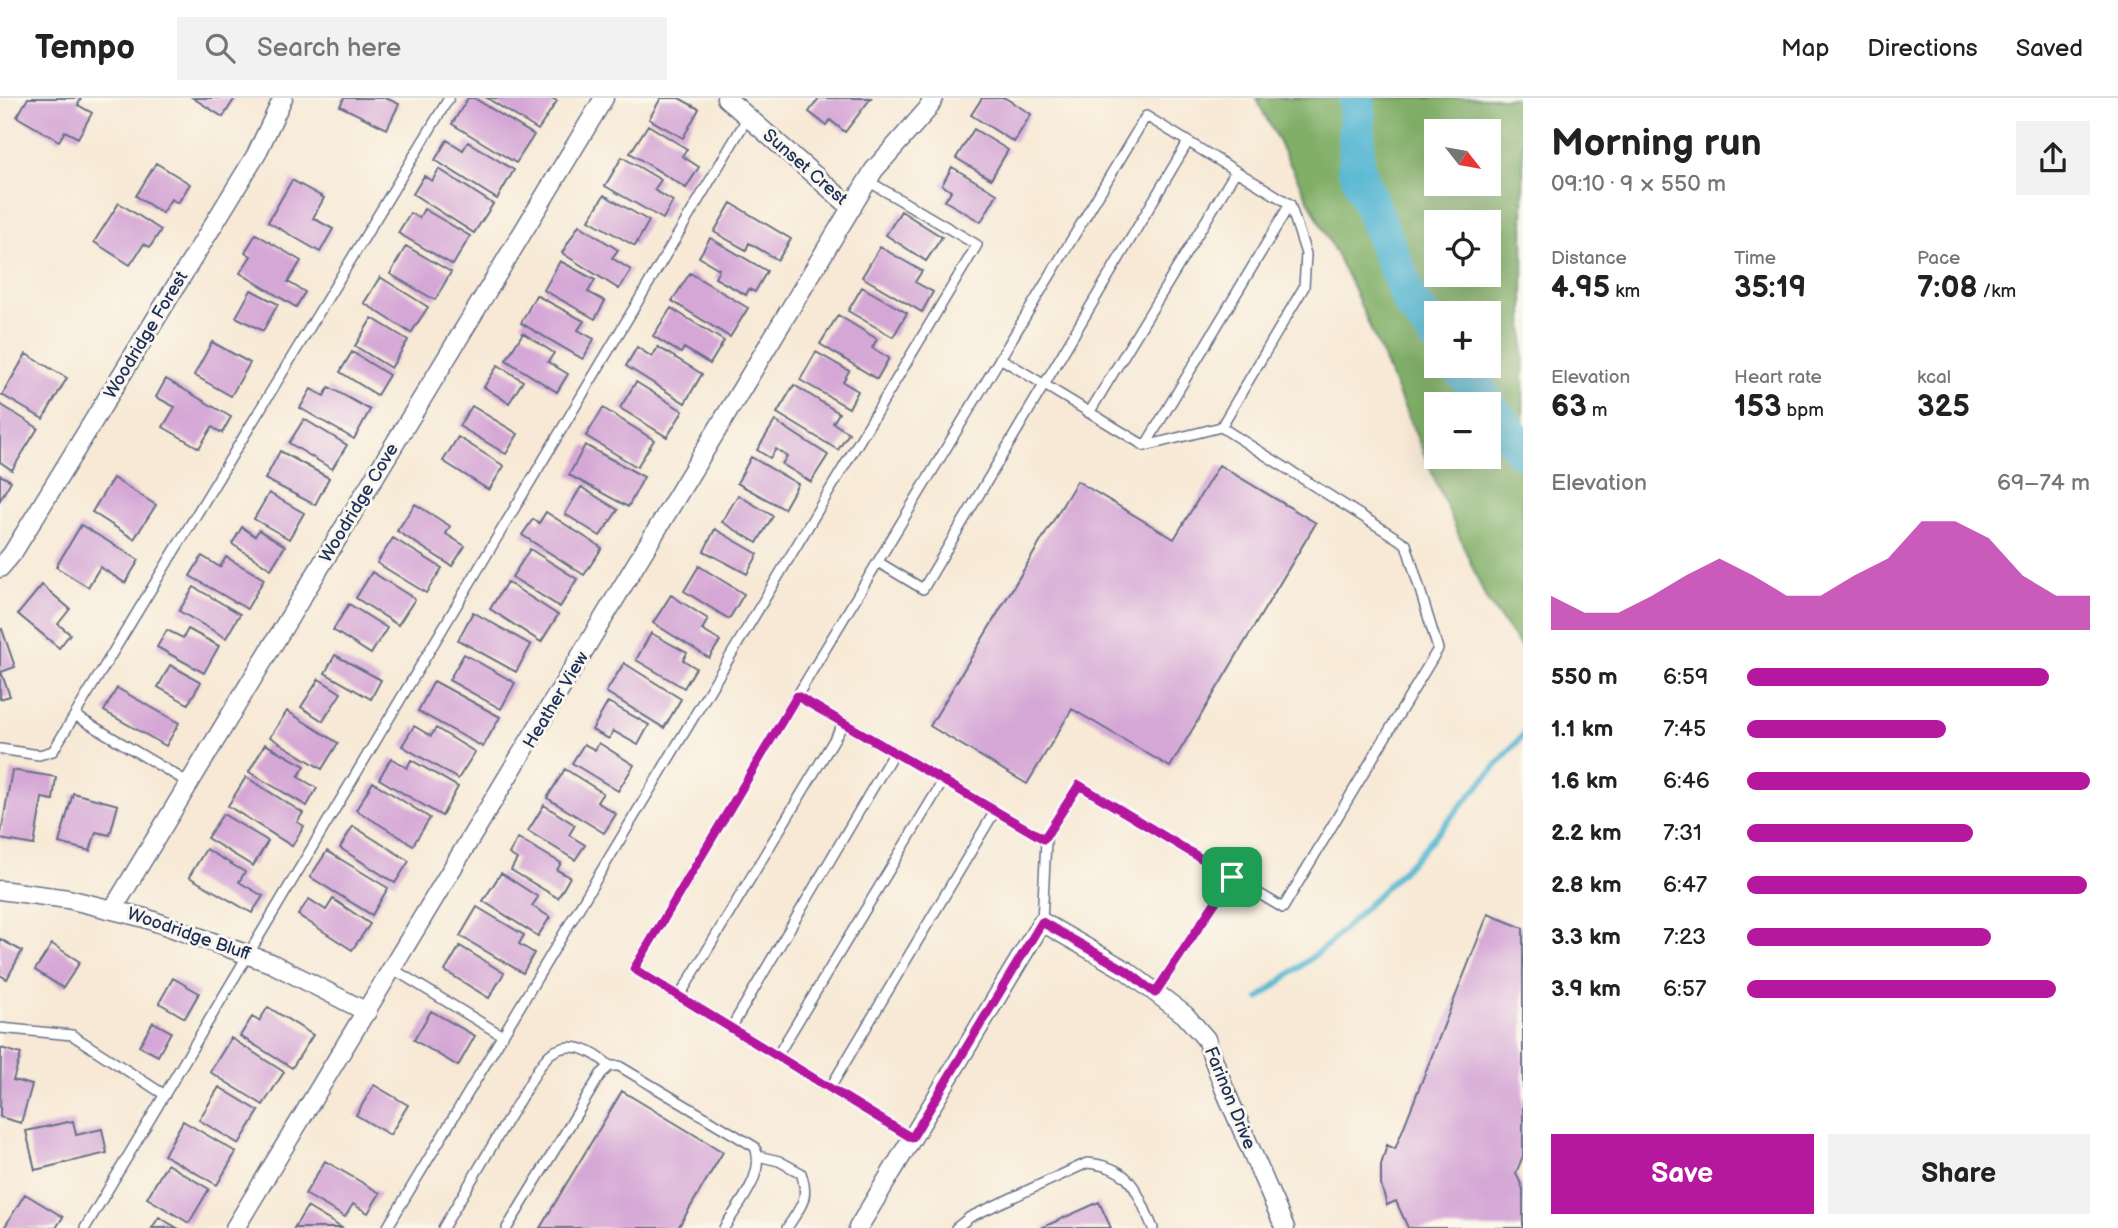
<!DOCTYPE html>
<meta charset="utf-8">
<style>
body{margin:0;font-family:"Balsamiq Sans",sans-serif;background:#f2f2f2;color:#222;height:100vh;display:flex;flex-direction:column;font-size:26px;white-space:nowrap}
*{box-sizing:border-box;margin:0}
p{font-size:23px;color:#767676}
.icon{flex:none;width:38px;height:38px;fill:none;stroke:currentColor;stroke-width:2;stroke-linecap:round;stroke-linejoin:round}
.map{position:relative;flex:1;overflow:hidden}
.side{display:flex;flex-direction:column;background:#fff;width:595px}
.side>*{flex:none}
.needle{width:46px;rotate:121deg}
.controls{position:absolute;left:1424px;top:21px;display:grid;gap:14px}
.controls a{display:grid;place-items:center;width:77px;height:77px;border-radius:0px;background:#fff;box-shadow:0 7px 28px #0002;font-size:35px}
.pin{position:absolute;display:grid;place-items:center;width:60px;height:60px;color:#fff;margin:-30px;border-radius:14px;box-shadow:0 4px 10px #0006}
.round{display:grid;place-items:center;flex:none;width:74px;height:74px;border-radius:0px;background:#f2f2f2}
.headline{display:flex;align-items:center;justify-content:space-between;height:119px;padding:0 28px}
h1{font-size:38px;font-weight:600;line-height:52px}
.metrics{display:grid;grid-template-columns:repeat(3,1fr);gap:10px;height:119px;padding:7px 28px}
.metrics div{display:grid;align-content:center}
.metrics b{font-size:30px;font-weight:600}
.metrics small{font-size:19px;font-weight:400}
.metrics p{font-size:19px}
.chart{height:196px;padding:14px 28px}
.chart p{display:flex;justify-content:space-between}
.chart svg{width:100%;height:126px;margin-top:7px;fill:#b5179e;opacity:.7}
.cta{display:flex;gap:14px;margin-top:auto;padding:14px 28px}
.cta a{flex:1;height:80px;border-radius:0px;background:#b5179e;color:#fff;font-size:28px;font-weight:600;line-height:80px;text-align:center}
.cta a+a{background:#f2f2f2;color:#222}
ul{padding:0 28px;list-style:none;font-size:23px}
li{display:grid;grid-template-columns:112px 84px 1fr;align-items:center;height:52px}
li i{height:18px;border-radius:9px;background:#b5179e}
header{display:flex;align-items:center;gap:42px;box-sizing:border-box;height:98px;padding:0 35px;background:#fff;border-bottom:2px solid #e0e0e0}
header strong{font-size:33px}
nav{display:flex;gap:38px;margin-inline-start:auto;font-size:24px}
.search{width:490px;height:63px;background:#f2f2f2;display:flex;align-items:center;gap:18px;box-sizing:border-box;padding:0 24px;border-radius:0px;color:#767676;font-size:26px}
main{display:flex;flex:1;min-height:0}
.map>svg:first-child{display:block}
.forest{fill:#81af68;stroke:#4e6f63;stroke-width:2;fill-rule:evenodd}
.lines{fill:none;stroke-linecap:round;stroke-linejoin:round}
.stream{stroke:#53b6d2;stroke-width:6}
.river{stroke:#53b6d2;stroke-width:37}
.building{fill:#d5a7d6}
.service-casing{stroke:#687088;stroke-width:12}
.minor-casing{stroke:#687088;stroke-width:21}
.service{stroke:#fff;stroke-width:9}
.minor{stroke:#fff;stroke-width:18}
.route-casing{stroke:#fff;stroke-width:14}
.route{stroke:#b5179e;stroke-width:9}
.labels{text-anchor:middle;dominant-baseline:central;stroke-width:6;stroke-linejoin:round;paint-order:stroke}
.street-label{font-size:18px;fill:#1b2f5e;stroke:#fbf7ec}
</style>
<header>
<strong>Tempo</strong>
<div class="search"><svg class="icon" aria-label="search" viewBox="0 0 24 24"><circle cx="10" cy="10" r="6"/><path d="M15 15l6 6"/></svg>Search here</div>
<nav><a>Map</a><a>Directions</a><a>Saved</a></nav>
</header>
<main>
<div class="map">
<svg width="1523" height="1130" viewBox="0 0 1523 1130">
<rect width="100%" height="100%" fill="#fbf7ec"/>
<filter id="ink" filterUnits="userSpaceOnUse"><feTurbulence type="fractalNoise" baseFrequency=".0143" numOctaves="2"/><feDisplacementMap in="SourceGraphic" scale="14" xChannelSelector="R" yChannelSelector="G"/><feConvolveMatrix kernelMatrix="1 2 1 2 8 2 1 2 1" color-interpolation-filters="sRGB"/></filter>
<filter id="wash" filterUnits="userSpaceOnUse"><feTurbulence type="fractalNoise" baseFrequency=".00686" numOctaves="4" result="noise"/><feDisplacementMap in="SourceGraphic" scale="28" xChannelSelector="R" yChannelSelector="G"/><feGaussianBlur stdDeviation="1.57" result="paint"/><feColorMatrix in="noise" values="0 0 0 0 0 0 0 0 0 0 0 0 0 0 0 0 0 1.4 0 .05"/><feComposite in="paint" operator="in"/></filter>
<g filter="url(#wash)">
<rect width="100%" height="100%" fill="#f7e9d5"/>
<path class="forest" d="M1256 0H1523V552L1486 501 1352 187ZM1437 33H1489V86H1437ZM1437 124H1489V177H1437ZM1437 215H1489V268H1437ZM1437 306H1489V359H1437Z"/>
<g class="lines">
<path class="stream" d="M1259 900 1329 846 1419 756 1523 637"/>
<path class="river" d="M1357 0 1356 70 1410 203 1437 239
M1459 268 1488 306
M1489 309 1523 353"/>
</g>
<g id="blocks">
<path class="building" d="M28 0H81L78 7 92 15 78 40 65 33 59 43 17 19Z
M193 0H235L223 19Z
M344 0H386L399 6 387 31 340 8Z
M468 0H474L534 37 516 65 452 26Z
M487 0H552L557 3 538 32Z
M661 0H679L699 11 683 40 649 21Z
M819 0H871L845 34 830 22 826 27 809 14Z
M982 0H1005L1031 16 1014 44 971 17Z
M648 27 687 51 682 58 699 69 686 90 630 55Z
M974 31 1008 52 991 81 956 60Z
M447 42 463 52 468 44 514 72 497 101 435 62Z
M622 59 661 82 654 92 673 103 663 121 605 88Z
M156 65 190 86 178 105 171 101 162 115 136 98Z
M952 69 997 96 981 124 945 103 951 93 942 87Z
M439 71 493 106 474 135 413 96 424 78 432 83Z
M292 82 324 100 313 120 333 131 320 154 268 124Z
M604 97 649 123 635 148 589 122Z
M119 105 161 132 150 149 144 146 130 167 94 144Z
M731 105 791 141 778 162 749 145 746 152 714 134Z
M424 111 470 138 453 167 398 135 410 115 419 120Z
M901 113 942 139 926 163 886 137Z
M579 127 618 152 612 160 631 172 619 191 562 155Z
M256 136 301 163 288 184 305 194 296 209 240 175 251 158 245 154Z
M710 140 767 173 755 194 749 191 746 197 715 180 719 171 699 159Z
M406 148 451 174 435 202 390 176Z
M880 149 922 173 915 184 933 194 922 214 862 179Z
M560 163 595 182 588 194 605 203 595 221 544 192Z
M690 175 748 210 730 239 672 203Z
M380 179 428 209 411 235 364 205Z
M862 189 907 215 893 239 848 213Z
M251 192 278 206 263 233 236 219Z
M536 197 584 223 578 232 594 241 583 261 521 225Z
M671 210 724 243 710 266 684 250 681 255 653 238Z
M838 217 877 241 872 250 889 260 877 281 820 246Z
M372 220 408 242 391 270 355 248Z
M523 235 554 255 548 264 568 276 557 294 506 262Z
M212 244 250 265 231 298 194 277Z
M637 249 652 259 658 249 702 276 685 305 626 268Z
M352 254 389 277 377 297 340 274Z
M816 254 849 273 843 284 858 293 849 310 800 282Z
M26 256 67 280 43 321 2 297Z
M498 267 523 283 509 305 484 289Z
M166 281 231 319 222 335 212 329 199 350 163 329 175 309 156 299Z
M636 284 683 313 667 339 620 310Z
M794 287 839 315 833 325 849 335 838 352 777 315Z
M329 289 370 312 354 341 300 310 311 291 324 298Z
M0 306 38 330 12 372 0 364Z
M472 308 518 336 506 356 459 328Z
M603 310 654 342 637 369 586 338Z
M304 321 347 347 332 371 289 345Z
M775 323 828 357 811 384 782 366 787 358 776 351 770 360 757 352Z
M458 339 504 368 489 392 443 363Z
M585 347 644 379 628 409 569 377Z
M280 353 329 380 315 407 265 381Z
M751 359 798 386 784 411 737 385Z
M1219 367 1316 425 1170 669 1072 611 1027 686 930 628 1077 383 1174 441Z
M0 377 11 383 0 402Z
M113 380 156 407 134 441 92 414Z
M581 389 618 412 600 438 565 416Z
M269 395 304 415 289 441 254 421Z
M738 397 773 418 757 445 722 424Z
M415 406 450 428 446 436 465 448 452 468 397 433Z
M546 414 602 450 584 477 522 437 533 421 539 425Z
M81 427 139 462 125 485 100 469 88 489 56 469Z
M242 429 255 438 259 432 285 448 271 471 232 446Z
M715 431 758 456 747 476 704 453Z
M393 440 442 470 426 495 377 465Z
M530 451 577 481 560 509 512 479Z
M202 458 220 469 226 459 264 481 247 511 190 478Z
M699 468 744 496 729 521 684 493Z
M372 474 415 501 398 527 356 500Z
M507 484 558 517 541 544 490 511Z
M42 487 70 511 58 526 70 536 59 550 18 516Z
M194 489 240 516 226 540 179 513Z
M671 497 708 521 702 532 720 543 709 560 653 525Z
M349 506 387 530 371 556 333 532Z
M473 514 531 547 516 574 458 542Z
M2 531 15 569 1 574 10 598 0 601V532Z
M188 531 219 548 204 575 157 549 167 532 183 540Z
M651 535 687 555 683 562 696 570 684 590 636 562Z
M464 556 515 585 501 611 449 582Z
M335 557 381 582 371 601 325 575Z
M624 565 681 601 664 630 606 594Z
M170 567 201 584 188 606 158 589Z
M319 581 341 595 323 623 301 609Z
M434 583 500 619 483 649 418 613Z
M117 590 179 625 166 648 104 613Z
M608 604 649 627 638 647 613 633 609 641 592 632Z
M287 613 338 645 322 671 270 639Z
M414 628 431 638 436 630 475 654 458 681 402 648Z
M599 645 634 667 618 693 572 665 584 646 595 652Z
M265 646 305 668 298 679 317 690 307 708 249 674Z
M391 660 407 670 411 662 458 689 442 718 379 681Z
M565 671 603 695 597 704 616 716 604 735 547 700Z
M12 672 56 679 53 702 42 700 34 747 0 741Z
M246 679 303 715 297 724 304 728 292 748 228 708Z
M373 684 430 720 413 747 356 712Z
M73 695 118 707 110 737 96 734 90 753 59 745Z
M544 707 575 727 569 737 585 747 575 762 528 733Z
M223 716 268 743 253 768 207 740Z
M353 728 409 763 395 785 340 750Z
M518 740 561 765 557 772 570 779 558 800 511 772 517 761 509 756Z
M206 751 245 774 239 784 263 798 252 815 189 779Z
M327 753 388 790 372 817 310 779Z
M501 775 538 799 532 808 550 819 538 838 483 803Z
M309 801 326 812 333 801 370 826 352 852 298 817Z
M477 809 524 837 519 846 534 855 523 875 460 838Z
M1488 816 1523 830V1058L1516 1075 1523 1091V1130H1408L1396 1103 1387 1107 1381 1087V1067L1387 1047 1395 1051Z
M0 841 22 853 7 881 0 877Z
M52 846 80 864 63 890 35 872Z
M460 848 504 875 489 900 445 873Z
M173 880 199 895 185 920 159 905Z
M268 909 313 937 292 970 240 938 252 919 259 923Z
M431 913 475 938 458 968 414 942Z
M153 924 171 934 158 958 139 948Z
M231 940 284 974 263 1007 210 974Z
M1 950 21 956 13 982 32 987 21 1025 0 1019Z
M374 987 408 1007 390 1037 356 1017Z
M219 989 259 1013 239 1046 199 1022Z
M622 993 723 1054 678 1130H540Z
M73 1023 76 1037 102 1031 107 1055 35 1072 26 1033Z
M183 1023 236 1054 217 1087 164 1057Z
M325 1063 380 1095 368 1115 353 1106 345 1119 305 1096Z
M167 1066 209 1091 189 1125 147 1100Z
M25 1096 63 1119 56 1130H4Z
M1099 1104 1111 1130H1041Z
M307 1109 342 1130H294Z
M159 1119 177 1130H152Z"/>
</g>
</g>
<g filter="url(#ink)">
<use href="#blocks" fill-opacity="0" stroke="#687088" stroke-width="2"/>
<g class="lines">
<defs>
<path id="service" d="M1000 260 1145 348 1221 329
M1089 315 1236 73
M1145 348 1290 106
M878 464 923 491 1188 44
M797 598 1146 18 1290 106 1306 156 1304 189 1221 329 1406 446 1438 551 1283 810 1079 687 1044 741
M76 618 189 685
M0 651 39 657 53 653 449 0
M393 871 503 938
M1155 895 1232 779
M679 899 844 625
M0 930 72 937 165 997
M731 930 894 654
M777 958 943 683
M830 990 995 713
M912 1040 634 871 797 598 1046 742 1042 824
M758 1058 779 1063 801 1075C810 1101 801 1108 787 1130
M85 1130 748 19
M387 1130 977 147 868 83
M443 1130 538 971C542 966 547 957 553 954 574 942 594 954 610 968
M507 1130 601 976 610 968H619L755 1049C766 1077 738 1107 724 1130
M956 1130 970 1119 1087 1065C1133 1069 1136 1093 1153 1130"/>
<path id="minor" d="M726 0 852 110
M0 470 12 456 256 57 283 0
M0 792 68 801 145 820 271 865 367 914
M113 811 604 0
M235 1130 874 72 927 12 934 0
M858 1130 1042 824 1127 873 1185 917 1206 941 1224 990 1285 1130"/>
</defs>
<use href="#service" class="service-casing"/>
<use href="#minor" class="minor-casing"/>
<use href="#service" class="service"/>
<use href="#minor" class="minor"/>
</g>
</g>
<g class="lines" filter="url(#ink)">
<defs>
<path id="route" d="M797 598 1044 741 1079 687 1232 779 1155 895 1127 873 1042 824 912 1040 634 871Z"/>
</defs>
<use href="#route" class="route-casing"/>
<use href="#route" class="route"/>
</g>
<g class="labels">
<g class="street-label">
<text transform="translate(805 69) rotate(41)">Sunset Crest</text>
<text transform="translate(146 237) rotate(-59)">Woodridge Forest</text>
<text transform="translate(359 405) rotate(-59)">Woodridge Cove</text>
<text transform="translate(556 602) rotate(-59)">Heather View</text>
<text transform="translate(189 836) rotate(19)">Woodridge Bluff</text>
<text transform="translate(1230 1000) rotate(68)">Farinon Drive</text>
</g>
</g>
</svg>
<div class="controls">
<a><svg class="needle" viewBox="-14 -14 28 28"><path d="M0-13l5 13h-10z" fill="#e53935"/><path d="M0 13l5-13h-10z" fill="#767676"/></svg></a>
<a><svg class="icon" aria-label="locate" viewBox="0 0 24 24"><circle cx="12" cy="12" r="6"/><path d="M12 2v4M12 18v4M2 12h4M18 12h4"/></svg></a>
<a>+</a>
<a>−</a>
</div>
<div class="pin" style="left:1232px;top:779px;background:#1e9e55"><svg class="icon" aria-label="arrive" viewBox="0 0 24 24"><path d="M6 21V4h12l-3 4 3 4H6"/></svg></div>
</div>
<section class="side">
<div class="headline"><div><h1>Morning run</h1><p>09:10 · 9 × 550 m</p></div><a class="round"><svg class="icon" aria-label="share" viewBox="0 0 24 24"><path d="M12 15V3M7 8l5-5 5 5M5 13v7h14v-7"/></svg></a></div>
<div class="metrics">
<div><p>Distance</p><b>4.95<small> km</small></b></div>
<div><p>Time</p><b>35:19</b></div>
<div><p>Pace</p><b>7:08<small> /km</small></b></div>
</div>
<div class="metrics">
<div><p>Elevation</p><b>63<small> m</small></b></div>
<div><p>Heart rate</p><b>153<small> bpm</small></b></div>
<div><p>kcal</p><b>325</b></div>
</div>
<div class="chart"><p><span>Elevation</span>69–74 m</p>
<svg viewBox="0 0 160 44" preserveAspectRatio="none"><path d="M0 44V32L10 38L20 38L30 32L40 25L50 19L60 25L70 32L80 32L90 25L100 19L110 6L120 6L130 12L140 25L150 32L160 32V44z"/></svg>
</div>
<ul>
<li><b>550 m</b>6:59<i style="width:88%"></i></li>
<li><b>1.1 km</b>7:45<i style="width:58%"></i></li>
<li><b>1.6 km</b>6:46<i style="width:100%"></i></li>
<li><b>2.2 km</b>7:31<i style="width:66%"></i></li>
<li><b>2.8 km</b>6:47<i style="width:99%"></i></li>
<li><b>3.3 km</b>7:23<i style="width:71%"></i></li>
<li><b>3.9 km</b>6:57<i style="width:90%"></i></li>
</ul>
<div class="cta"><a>Save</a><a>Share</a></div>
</section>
</main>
